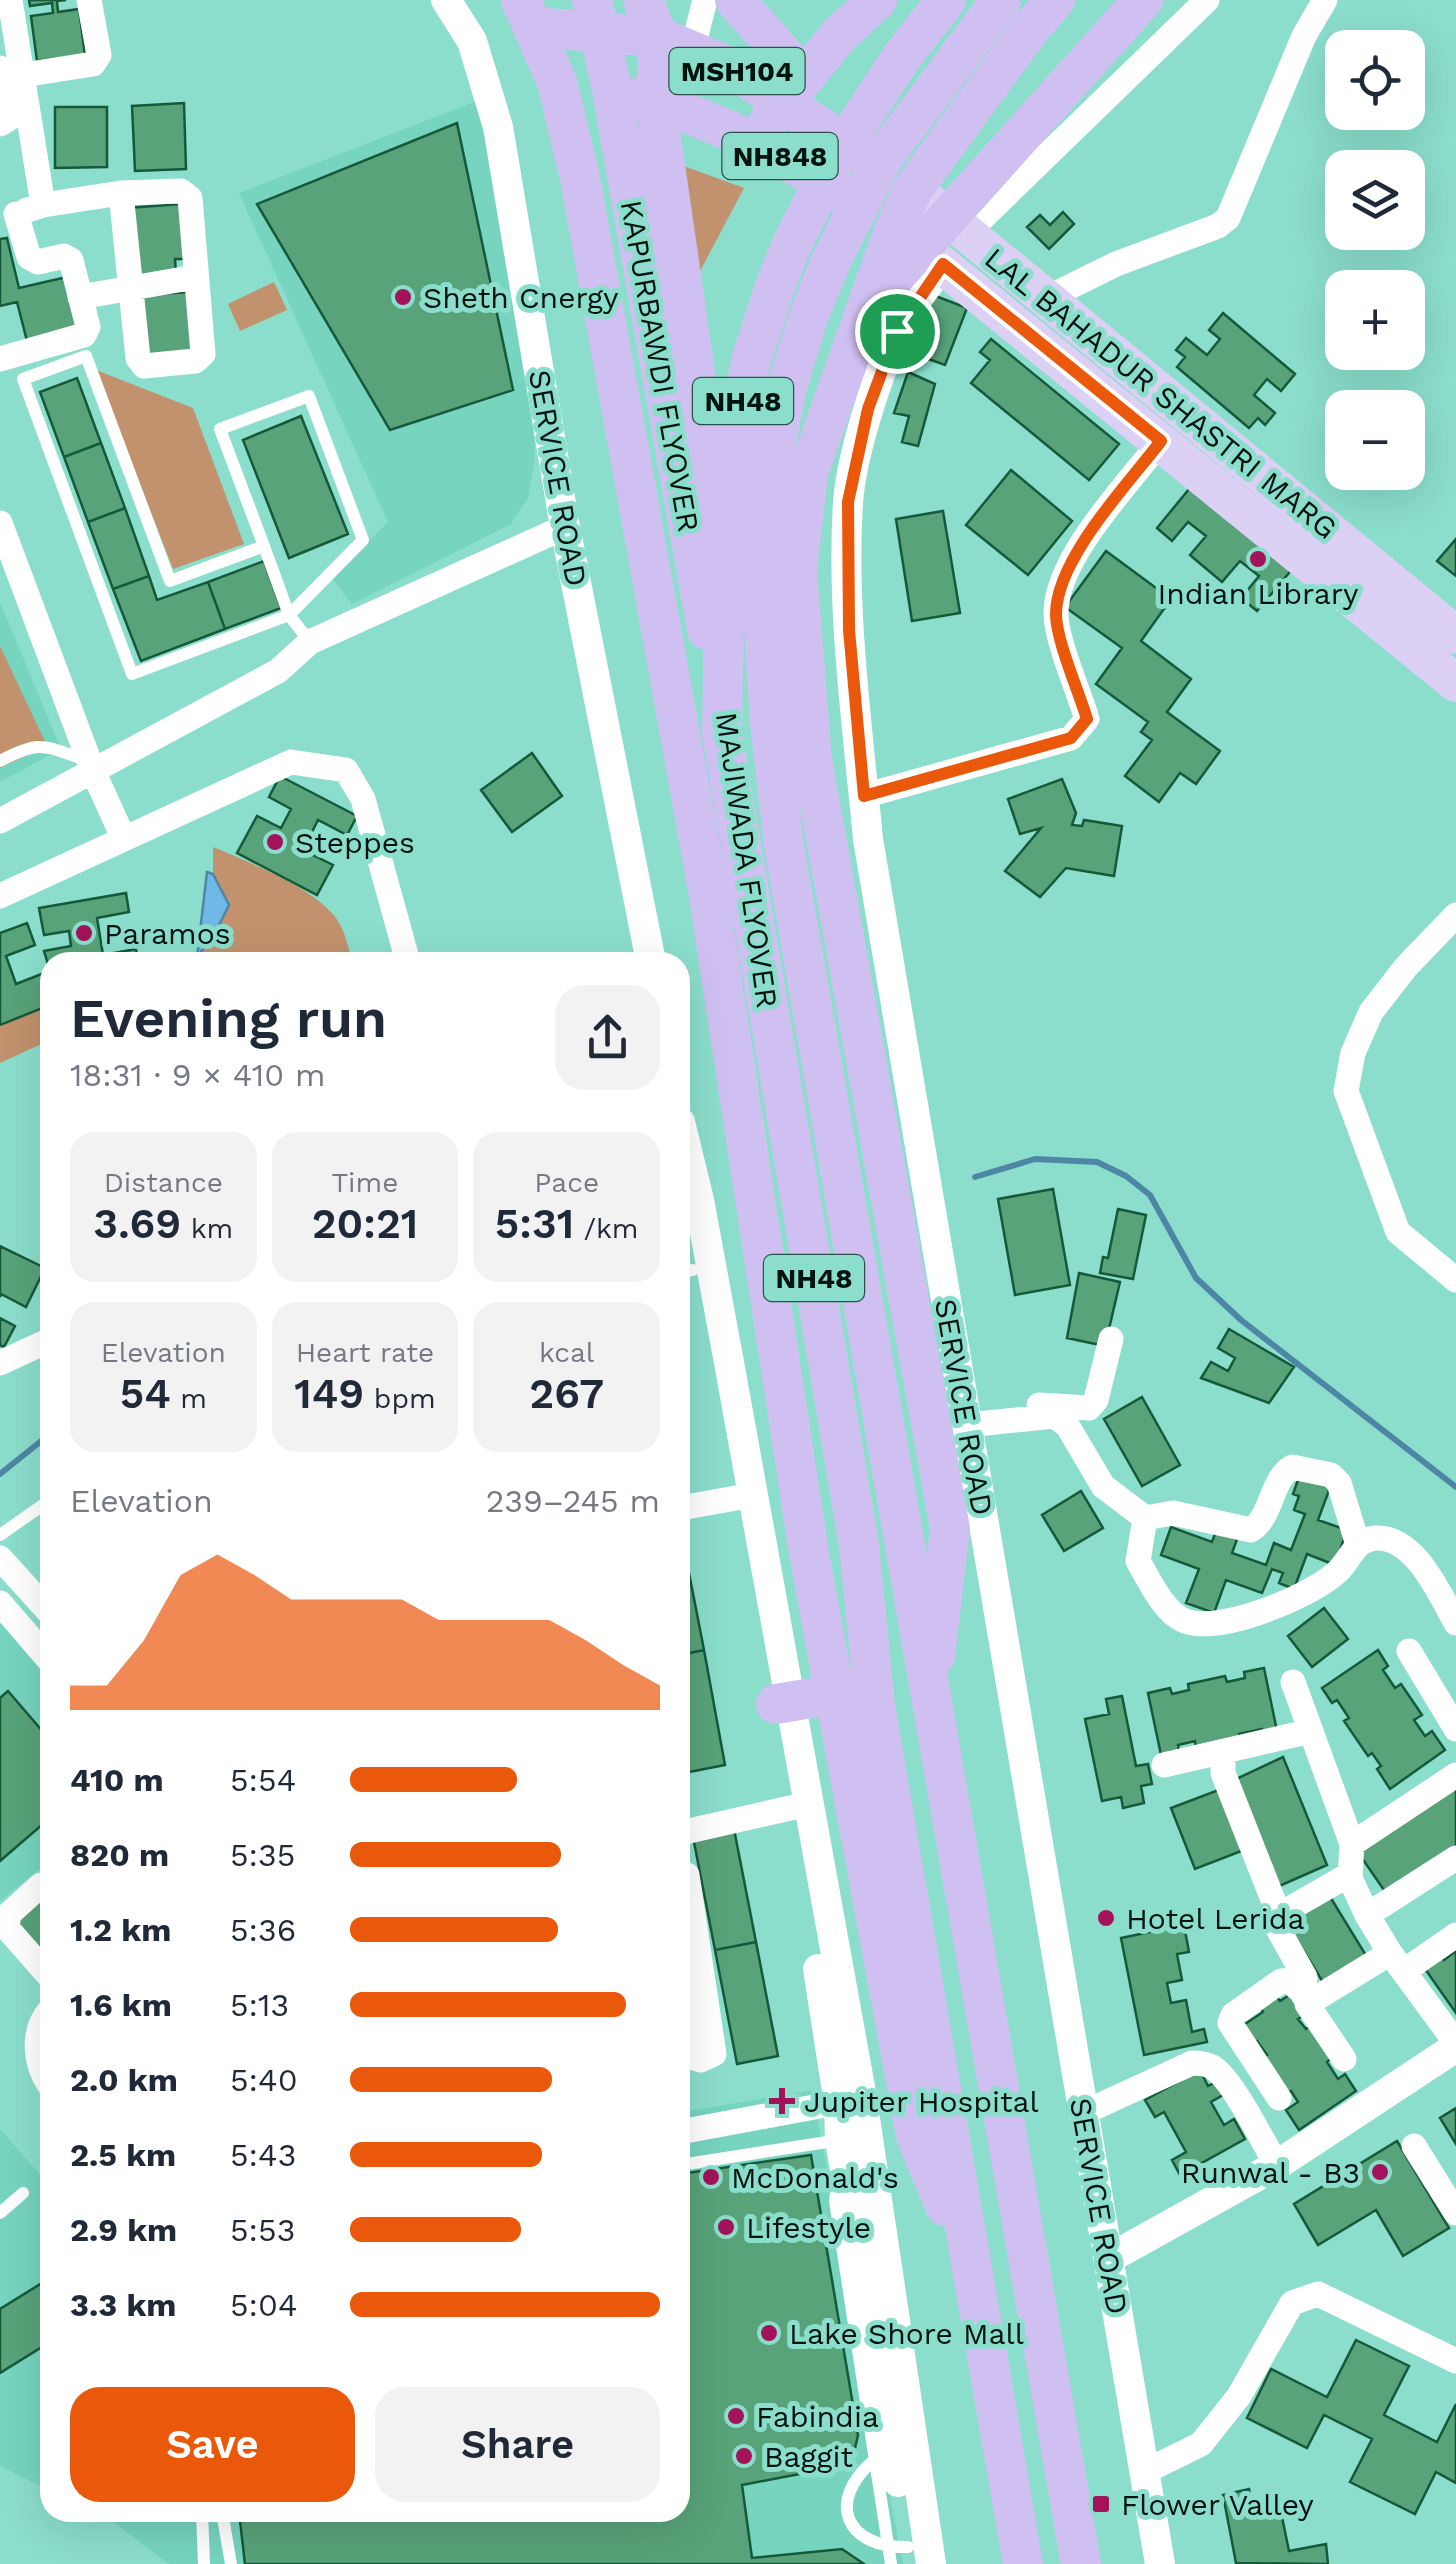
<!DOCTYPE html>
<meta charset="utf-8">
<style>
body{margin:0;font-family:"Work Sans",sans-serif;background:#f2f2f3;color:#1f2937;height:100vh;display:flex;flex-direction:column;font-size:38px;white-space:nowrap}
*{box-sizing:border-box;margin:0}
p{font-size:32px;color:#747a83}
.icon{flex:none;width:55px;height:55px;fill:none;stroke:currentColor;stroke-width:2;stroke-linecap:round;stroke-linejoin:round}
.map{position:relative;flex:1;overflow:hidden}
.details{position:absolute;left:40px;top:952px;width:650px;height:1570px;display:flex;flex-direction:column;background:#fff;border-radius:30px;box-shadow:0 10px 40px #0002}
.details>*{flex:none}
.tools{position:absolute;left:1325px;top:30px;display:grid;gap:20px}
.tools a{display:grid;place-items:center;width:100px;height:100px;border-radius:20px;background:#fff;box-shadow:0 10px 40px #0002;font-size:50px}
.pin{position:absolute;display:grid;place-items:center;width:85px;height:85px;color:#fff;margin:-42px;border:5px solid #fff;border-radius:50%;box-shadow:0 2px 10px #0007}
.round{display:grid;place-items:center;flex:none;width:105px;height:105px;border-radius:30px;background:#f2f2f3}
.overview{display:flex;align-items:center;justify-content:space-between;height:170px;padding:0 30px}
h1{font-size:55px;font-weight:600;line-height:75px}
.metrics{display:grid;grid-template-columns:repeat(3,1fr);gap:15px;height:170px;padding:10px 30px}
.metrics div{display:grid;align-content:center;border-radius:25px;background:#f2f2f3;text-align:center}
.metrics b{font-size:42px;font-weight:600}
.metrics small{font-size:28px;font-weight:400}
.metrics p{font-size:28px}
.chart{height:280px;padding:20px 30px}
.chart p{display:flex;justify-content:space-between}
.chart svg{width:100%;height:180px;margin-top:10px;fill:#ea580c;opacity:.7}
.cta{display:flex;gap:20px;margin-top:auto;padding:20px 30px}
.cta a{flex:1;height:115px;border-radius:30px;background:#ea580c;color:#fff;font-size:40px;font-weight:600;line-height:115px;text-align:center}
.cta a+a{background:#f2f2f3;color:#1f2937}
ul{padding:0 30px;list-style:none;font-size:32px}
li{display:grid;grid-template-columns:160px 120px 1fr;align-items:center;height:75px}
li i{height:25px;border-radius:12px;background:#ea580c}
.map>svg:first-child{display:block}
.built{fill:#76d4bf}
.green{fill:#c1926d}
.water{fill:#70b8e6;stroke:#4e86a5;stroke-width:2.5}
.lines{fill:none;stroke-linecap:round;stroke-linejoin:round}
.stream{stroke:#4e86a5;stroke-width:6}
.building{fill:#58a37a;stroke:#15593a;stroke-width:2.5}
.service{stroke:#fff;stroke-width:12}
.minor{stroke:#fff;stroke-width:25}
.tertiary{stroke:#fff;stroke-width:30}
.primary{stroke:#dcd0f5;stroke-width:38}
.trunk{stroke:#d0c0f2;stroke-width:40}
.route-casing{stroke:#fff;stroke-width:20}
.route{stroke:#ea580c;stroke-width:12}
.poi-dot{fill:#a21359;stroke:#8bdecc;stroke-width:4}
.labels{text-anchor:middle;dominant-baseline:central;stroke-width:10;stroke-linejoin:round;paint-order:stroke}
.shield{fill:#8bdecc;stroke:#2a5047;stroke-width:2.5}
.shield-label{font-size:28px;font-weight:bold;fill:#00130e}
.poi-label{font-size:30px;fill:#00130e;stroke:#8bdecc;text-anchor:start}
.street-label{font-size:30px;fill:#00130e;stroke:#8bdecc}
</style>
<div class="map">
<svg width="1456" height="2564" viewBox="0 0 1456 2564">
<rect width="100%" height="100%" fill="#8bdecc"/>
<path class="built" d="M482 99 535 420 534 464 528 498 511 524 352 604 332 578 388 522 239 193Z
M0 602 61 749 0 782Z
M0 1590 50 1644V1860L0 1901Z
M680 2066 688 2111 812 2090 903 2564H169L116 2524 93 2513 680 2512Z
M0 2129 50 2186V2491L0 2466Z"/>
<path class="green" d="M681 165 744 188 698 275Z
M274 282 287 310 240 331 228 304Z
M96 370 193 408 244 544 173 569Z
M0 646 47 746 0 768Z
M213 847C249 862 305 884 331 912 344 925 348 945 352 962H182C208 952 217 929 229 905L213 874Z
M50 1002V1040L0 1063V1026Z"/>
<path class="water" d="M207 872 213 874 229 905 214 935 197 957Z"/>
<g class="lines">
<path class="stream" d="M975 1177 1035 1159 1097 1162 1126 1176 1150 1195 1196 1278 1241 1320 1456 1487
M0 1474 50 1434"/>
</g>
<path class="building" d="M29 0H66L57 1 58 12 79 9 85 55 37 61 31 16 53 13 52 3 30 6Z
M184 103 186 169 135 171 132 106Z
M55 107H107V167L55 168Z
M457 123 513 390 390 430 257 204Z
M181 204 185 259H175L176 273 132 277 127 208Z
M1063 212 1074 224 1049 249 1027 227 1040 215 1050 225Z
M7 238 19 288 71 276 83 327 27 341 17 302 0 306V239Z
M190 292 193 354 142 357 138 295Z
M933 295 967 308 945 365 911 353Z
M1223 313 1295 374 1281 391 1267 379 1254 395 1275 413 1265 425 1258 418 1249 428 1177 367 1185 357 1176 350 1186 338 1207 355 1220 339 1209 330Z
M991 339 1119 444 1089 480 971 383 990 360 980 352Z
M908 372 935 384 918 446 902 442 909 416 894 413Z
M77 378 101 443 64 457 40 392Z
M301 416 348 534 289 558 243 440Z
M101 443 125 508 88 522 64 457Z
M1011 470 1072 521 1028 575 966 525Z
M1194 483 1294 567 1257 611 1241 598 1259 576 1240 561 1222 582 1190 555 1206 536 1188 522 1172 541 1157 528Z
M125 508 149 576 113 589 88 522Z
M943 511 960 613 912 621 896 519Z
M1456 539V576L1437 561Z
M1106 551 1171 599 1141 641 1191 679 1167 712 1220 751 1196 784 1180 773 1159 802 1125 776 1152 740 1141 732 1148 722 1096 684 1122 648 1065 607Z
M264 561 281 608 225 629 208 582Z
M149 576 157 600 208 582 225 629 141 661 113 589Z
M532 753 562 796 512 832 481 790Z
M280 776 357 816 347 835 318 820 303 850 333 865 317 895 237 853 257 816 281 828 291 809 269 797Z
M1062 779 1076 813 1072 825 1082 826 1084 820 1122 826 1114 876 1066 868 1040 897 1005 871 1041 828 1020 834 1008 799Z
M126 893 129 912 97 918 103 955 136 949 138 962H50V971L44 951 71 946 69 931 44 935 39 908Z
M27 923 35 945 6 956 16 984 49 971 50 1005 0 1025V933Z
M1053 1189 1070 1285 1015 1295 998 1199Z
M1118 1209 1146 1215 1133 1279 1100 1273 1103 1257 1108 1258Z
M0 1246 45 1268 26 1307 1 1294 0 1297Z
M1079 1273 1120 1282 1105 1346 1067 1338Z
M0 1318 15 1326 4 1347 0 1345Z
M1229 1329 1294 1367 1269 1403 1201 1378 1211 1362 1228 1371 1235 1358 1218 1348Z
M1142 1397 1180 1465 1142 1486 1104 1419Z
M1300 1474 1331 1485 1318 1520 1347 1530 1335 1565 1307 1554 1294 1589 1279 1583 1283 1573 1272 1569 1262 1593 1226 1580 1214 1613 1186 1603 1199 1569 1161 1555 1171 1527 1212 1542 1219 1523 1240 1531 1232 1553 1266 1565 1274 1543 1291 1550 1305 1514 1294 1510 1299 1496 1293 1494Z
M1081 1491 1103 1528 1064 1551 1042 1515Z
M682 1537 704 1650 680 1655V1538Z
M1324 1608 1348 1639 1312 1667 1288 1636Z
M704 1650 725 1765 684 1773 680 1750V1655Z
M1378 1650 1388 1666 1383 1670 1395 1688 1401 1684 1422 1715 1414 1720 1425 1736 1432 1731 1445 1750 1390 1789 1377 1769 1381 1766 1372 1753 1368 1756 1344 1721 1349 1718 1337 1700 1332 1703 1322 1688Z
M1264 1668 1277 1731 1263 1734 1262 1729 1239 1734 1240 1739 1196 1748 1195 1741 1178 1745 1179 1752 1161 1755 1148 1693 1170 1688 1172 1694 1189 1690 1188 1684 1225 1676 1227 1682 1245 1678 1244 1672Z
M8 1691 50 1740V1779L46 1782 50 1786V1818L0 1861V1698Z
M1122 1696 1136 1766 1148 1764 1152 1784 1141 1786 1144 1803 1123 1808 1121 1797 1102 1801 1085 1719 1109 1714 1106 1699Z
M1283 1757 1327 1865 1277 1887 1232 1781Z
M1456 1787V1846L1386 1893 1355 1848Z
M1221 1789 1244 1850 1195 1869 1171 1808Z
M734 1829 756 1942 715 1950 693 1837Z
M43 1892 50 1901V1967L13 1920Z
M1329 1895 1367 1957 1324 1984 1286 1922Z
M1184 1925 1189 1952 1177 1954 1182 1980 1167 1983 1171 2003 1186 2000 1192 2032 1204 2029 1207 2042 1144 2055 1121 1938Z
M756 1942 778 2056 737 2064 715 1950Z
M1456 1951V2013L1423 1966 1440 1954 1444 1960Z
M1273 1992 1280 2001 1291 1994 1305 2015 1298 2019 1306 2029 1312 2025 1333 2057 1327 2062 1338 2079 1345 2074 1356 2091 1299 2130 1286 2110 1298 2102 1291 2091 1288 2093 1263 2058 1267 2055 1257 2041 1254 2043 1242 2026 1263 2012 1257 2003Z
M1200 2070 1208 2086 1216 2082 1223 2095 1211 2102 1224 2125 1234 2119 1245 2139 1180 2175 1172 2160 1186 2152 1164 2112 1155 2117 1145 2100Z
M1456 2108V2144L1440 2118Z
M1397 2141 1449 2228 1403 2256 1376 2210 1318 2245 1294 2204Z
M811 2155 858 2435 853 2457 836 2467 742 2485 752 2558 842 2549 864 2564H245L239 2512H680V2174Z
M50 2278V2342L0 2373V2309Z
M1356 2340 1409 2366 1384 2415 1437 2442 1456 2404V2483L1436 2472 1415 2514 1350 2482 1372 2439 1324 2415 1307 2448 1247 2418 1271 2369 1327 2397Z
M1249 2489 1255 2518 1281 2512 1289 2551 1326 2544 1328 2564 1236 2563 1223 2495Z"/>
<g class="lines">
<path class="service" d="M264 546 220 429 309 396 363 540 289 615 132 674 23 379 86 356 170 581 264 546 289 615 310 642
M0 761C41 739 44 746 86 760
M680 1272 693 1270
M0 1535 50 1500
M680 2165 840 2140
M837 2186 835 2201 891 2564
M0 2213 23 2193
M874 2460C825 2502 846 2548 908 2547
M202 2512 204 2564
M222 2512 231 2564"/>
<path class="minor" d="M10 0 43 205 27 210
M692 51 705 0
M0 68 10 118 0 124
M23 75 93 64 99 55 89 0
M43 205 121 193 181 191 190 198 203 354 195 361 144 366 138 358 121 193
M967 233 1207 0
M80 297 195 277
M1047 298 1116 264 1218 226 1228 218 1304 36 1325 0
M0 359 84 335 88 327 71 260 64 256 38 262 29 257 16 214
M0 523 93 771 123 837
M864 796 1071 738 1087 719C1079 692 1056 640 1056 614 1055 559 1128 484 1161 441
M0 821 278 671 310 642 565 527
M0 896 291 762 346 770 363 799 408 962
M1456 915 1406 967 1371 1012 1353 1053 1346 1091 1398 1232 1456 1280
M0 1363 50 1340
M1039 1405 1089 1408 1096 1400 1111 1339
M967 1425 1054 1416 1067 1425 1103 1486 1145 1518 1138 1561C1149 1580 1164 1613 1185 1621 1221 1634 1309 1597 1336 1573 1350 1561 1354 1540 1375 1538 1415 1535 1440 1595 1456 1623
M680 1508 753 1495
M1145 1518 1173 1513 1251 1530C1273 1515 1270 1481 1292 1467L1331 1475 1339 1483 1358 1545
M0 1558 50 1613
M0 1603 50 1661
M1409 1651 1456 1729
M1293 1682 1352 1844 1350 1878 1367 1915 1390 1953 1456 2043
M1223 1752V1773L1279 1915
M1164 1765 1311 1731
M680 1833 808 1804
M1352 1844 1456 1775
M50 1888 41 1885 9 1914 7 1928 50 1977
M1367 1915 1456 1858
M1404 1971 1456 1935
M680 1983 691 2057 701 2060 714 2054 687 1875
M1303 1995 1305 1977 1277 1927 1279 1915 1350 1874
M50 2010C31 2032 35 2064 50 2086
M1344 2059 1307 2004 1390 1953
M1279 2098 1230 2023 1233 2015 1281 1981 1288 1980 1302 1992
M1083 2113 1192 2063C1200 2063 1209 2064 1215 2069 1234 2083 1263 2142 1277 2165
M680 2132 857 2099
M1414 2146 1456 2213
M1144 2472 1201 2444 1239 2396 1292 2303 1318 2294 1456 2361"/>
<path class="tertiary" d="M446 0 472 41 498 127 565 527 651 962
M943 264C928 286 907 309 896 334 877 377 851 456 848 503 841 612 858 730 868 839L1160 2564
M680 1122 699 1200 730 1368 862 2098 931 2564
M818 1969 839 2104 840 2140 898 2482
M1108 2259 1277 2165 1456 2047"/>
<path class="primary" d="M913 189 1456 635
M899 230 1456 683"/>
<path class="trunk" d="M521 0 557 82 580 178 708 890 809 1553 916 2136 945 2206
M592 0 612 90 707 630
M643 0 658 37 656 103 713 497
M735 0 803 77
M946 0 901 58 837 155 791 246 774 289 751 361 726 499 722 733 859 1545 875 1706 1023 2564
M1001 0 883 158 831 261 808 318 787 387 766 494 763 615 770 723 784 845 1081 2564
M533 27 658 37 730 67 865 157
M635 98C710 115 780 154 844 195
M767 124 839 35 877 0
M879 294 1143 0
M935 1656 950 1529 812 759 797 571 808 473 895 227 913 189 1029 30 1055 0
M776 1704 835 1694"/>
</g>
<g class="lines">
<defs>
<path id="route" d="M943 264 1161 441C1128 484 1056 559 1056 614 1056 640 1079 692 1087 719L1071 738 864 796 849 630 848 502 868 409 897 331Z"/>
</defs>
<use href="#route" class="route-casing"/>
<use href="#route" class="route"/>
</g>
<g class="poi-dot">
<circle cx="403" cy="297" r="10"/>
<circle cx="1258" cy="559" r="10"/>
<circle cx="275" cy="842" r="10"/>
<circle cx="84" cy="933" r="10"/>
<circle cx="1106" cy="1918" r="10"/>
<path d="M777 2086h10v10h10v10h-10v10h-10v-10h-10v-10h10z"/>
<circle cx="1380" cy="2172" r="10"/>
<circle cx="711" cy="2177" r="10"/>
<circle cx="726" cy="2227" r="10"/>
<circle cx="769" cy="2333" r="10"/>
<circle cx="736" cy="2416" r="10"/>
<circle cx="744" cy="2456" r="10"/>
<rect x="1091" y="2494" width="20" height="20" rx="5"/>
</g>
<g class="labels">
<g class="shield">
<rect x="669.5" y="48" width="135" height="46" rx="8"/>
<rect x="722.5" y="133" width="115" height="46" rx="8"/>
<rect x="693" y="378" width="100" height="46" rx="8"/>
<rect x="764" y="1255" width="100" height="46" rx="8"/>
</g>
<g class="shield-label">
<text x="737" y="71">MSH104</text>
<text x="780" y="156">NH848</text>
<text x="743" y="401">NH48</text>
<text x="814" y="1278">NH48</text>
</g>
<g class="poi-label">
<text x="423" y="297">Sheth Cnergy</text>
<text x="1258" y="593" text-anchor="middle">Indian Library</text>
<text x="295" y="842">Steppes</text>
<text x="104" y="933">Paramos</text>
<text x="1126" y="1918">Hotel Lerida</text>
<text x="804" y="2101">Jupiter Hospital</text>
<text x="1360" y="2172" text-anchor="end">Runwal - B3</text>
<text x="731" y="2177">McDonald's</text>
<text x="746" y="2227">Lifestyle</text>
<text x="789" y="2333">Lake Shore Mall</text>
<text x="756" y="2416">Fabindia</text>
<text x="764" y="2456">Baggit</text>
<text x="1121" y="2504">Flower Valley</text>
</g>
<g class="street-label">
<text transform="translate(660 366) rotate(80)">KAPURBAWDI FLYOVER</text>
<text transform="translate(1161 393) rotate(39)">LAL BAHADUR SHASTRI MARG</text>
<text transform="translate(558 478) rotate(80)">SERVICE ROAD</text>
<text transform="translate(747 860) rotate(82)">MAJIWADA FLYOVER</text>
<text transform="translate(964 1407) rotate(80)">SERVICE ROAD</text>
<text transform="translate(1099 2206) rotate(80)">SERVICE ROAD</text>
</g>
</g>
</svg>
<div class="tools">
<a><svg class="icon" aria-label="locate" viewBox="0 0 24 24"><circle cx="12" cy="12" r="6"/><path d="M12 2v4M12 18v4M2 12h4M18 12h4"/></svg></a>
<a><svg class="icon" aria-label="layers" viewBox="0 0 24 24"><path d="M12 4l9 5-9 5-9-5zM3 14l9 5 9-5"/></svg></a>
<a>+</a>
<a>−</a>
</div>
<div class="pin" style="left:897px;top:331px;background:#1e9e55"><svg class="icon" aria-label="arrive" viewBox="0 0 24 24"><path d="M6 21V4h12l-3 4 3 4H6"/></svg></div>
<section class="details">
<div class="overview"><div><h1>Evening run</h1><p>18:31 · 9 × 410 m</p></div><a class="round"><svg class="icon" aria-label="share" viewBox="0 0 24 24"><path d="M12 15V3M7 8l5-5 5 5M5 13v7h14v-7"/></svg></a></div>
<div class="metrics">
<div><p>Distance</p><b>3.69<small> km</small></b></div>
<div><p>Time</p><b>20:21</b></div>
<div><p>Pace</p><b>5:31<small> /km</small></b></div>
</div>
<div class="metrics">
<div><p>Elevation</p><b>54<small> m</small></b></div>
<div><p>Heart rate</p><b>149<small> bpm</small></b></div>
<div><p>kcal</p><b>267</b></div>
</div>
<div class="chart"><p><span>Elevation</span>239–245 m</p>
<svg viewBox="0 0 160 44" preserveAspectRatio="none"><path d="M0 44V38L10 38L20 27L30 11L40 6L50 11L60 17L70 17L80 17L90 17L100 22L110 22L120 22L130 22L140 27L150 33L160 38V44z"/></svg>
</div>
<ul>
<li><b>410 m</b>5:54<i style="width:54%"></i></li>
<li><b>820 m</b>5:35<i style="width:68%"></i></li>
<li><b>1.2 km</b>5:36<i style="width:67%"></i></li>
<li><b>1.6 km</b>5:13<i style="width:89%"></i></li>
<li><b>2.0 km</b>5:40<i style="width:65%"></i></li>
<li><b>2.5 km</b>5:43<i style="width:62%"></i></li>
<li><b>2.9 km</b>5:53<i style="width:55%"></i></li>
<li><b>3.3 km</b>5:04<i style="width:100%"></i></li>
</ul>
<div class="cta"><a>Save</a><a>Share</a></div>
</section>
</div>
